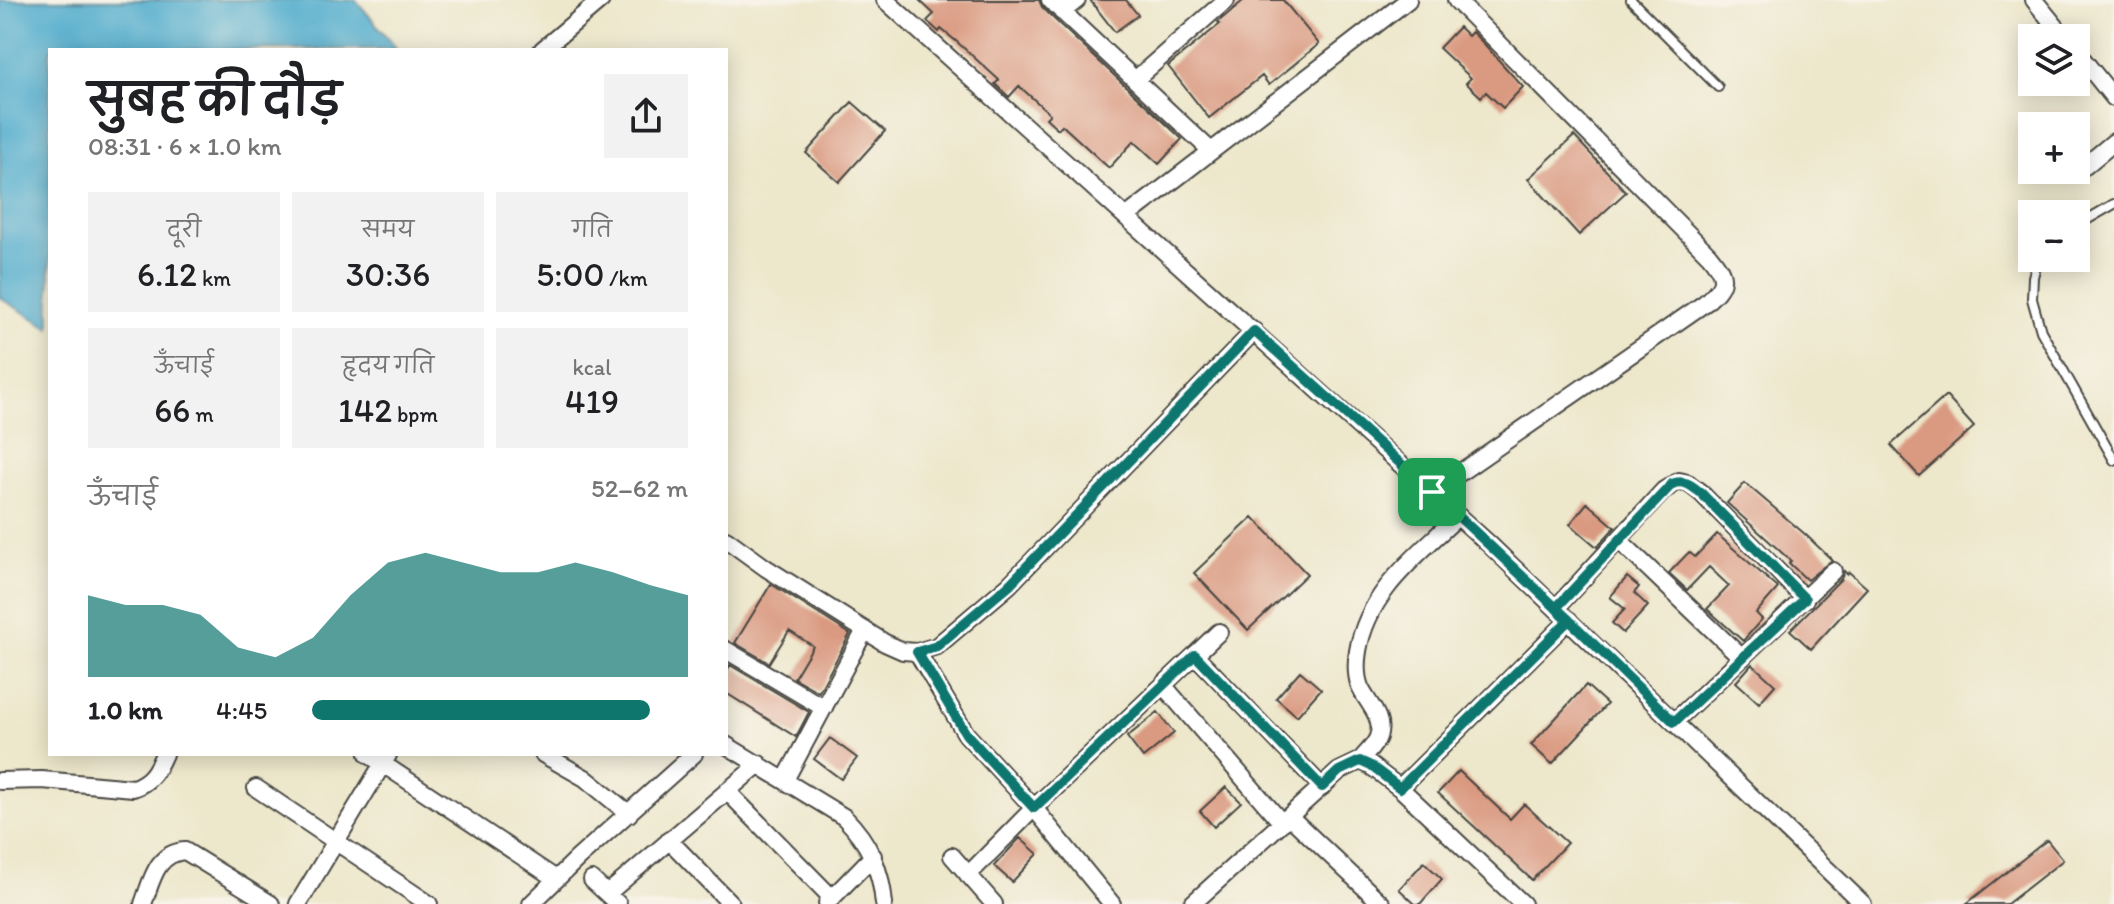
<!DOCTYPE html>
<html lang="hi">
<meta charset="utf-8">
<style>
body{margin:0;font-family:Itim,"Playpen Sans Deva",sans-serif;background:#f2f2f2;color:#202124;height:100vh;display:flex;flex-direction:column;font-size:30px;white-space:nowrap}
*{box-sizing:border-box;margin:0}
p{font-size:26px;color:#757577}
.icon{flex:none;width:44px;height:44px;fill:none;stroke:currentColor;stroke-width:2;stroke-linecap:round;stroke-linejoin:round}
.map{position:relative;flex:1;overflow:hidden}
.drawer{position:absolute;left:48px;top:48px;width:680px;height:708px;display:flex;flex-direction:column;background:#fff;border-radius:0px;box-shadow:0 4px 20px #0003}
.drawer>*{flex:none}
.tools{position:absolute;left:2018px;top:24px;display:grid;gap:16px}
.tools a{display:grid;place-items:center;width:72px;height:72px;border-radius:0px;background:#fff;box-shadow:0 4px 20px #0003;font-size:40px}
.pin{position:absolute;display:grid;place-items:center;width:68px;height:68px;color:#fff;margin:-34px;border-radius:16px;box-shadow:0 4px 12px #0006}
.round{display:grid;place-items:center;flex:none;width:84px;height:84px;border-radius:0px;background:#f2f2f2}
.head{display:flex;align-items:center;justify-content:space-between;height:136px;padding:0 40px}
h1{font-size:44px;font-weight:600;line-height:60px}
.figures{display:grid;grid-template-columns:repeat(3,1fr);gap:12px;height:136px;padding:8px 40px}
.figures div{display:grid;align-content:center;border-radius:0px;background:#f2f2f2;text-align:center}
.figures b{font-size:34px;font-weight:600}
.figures small{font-size:22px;font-weight:400}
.figures p{font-size:22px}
.chart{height:224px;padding:16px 40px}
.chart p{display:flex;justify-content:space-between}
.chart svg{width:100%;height:144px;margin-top:8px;fill:#0f766e;opacity:.7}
ul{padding:0 40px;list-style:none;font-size:26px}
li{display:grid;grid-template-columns:128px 96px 1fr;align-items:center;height:60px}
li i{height:20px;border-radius:10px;background:#0f766e}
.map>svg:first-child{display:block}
.water{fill:#4faccd;stroke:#3d6c7c;stroke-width:2}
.building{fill:#da9a81}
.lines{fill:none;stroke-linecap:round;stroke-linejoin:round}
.lane-casing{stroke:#484743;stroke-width:12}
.street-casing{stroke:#484743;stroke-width:20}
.lane{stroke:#fff;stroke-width:8}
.street{stroke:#fff;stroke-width:16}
.route-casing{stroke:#fff;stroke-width:16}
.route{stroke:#0f766e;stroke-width:10}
</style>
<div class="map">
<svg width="2114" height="904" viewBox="0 0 2114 904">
<rect width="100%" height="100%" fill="#f7f3e8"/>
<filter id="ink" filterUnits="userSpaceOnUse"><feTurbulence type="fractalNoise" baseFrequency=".0125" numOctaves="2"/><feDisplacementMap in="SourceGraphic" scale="16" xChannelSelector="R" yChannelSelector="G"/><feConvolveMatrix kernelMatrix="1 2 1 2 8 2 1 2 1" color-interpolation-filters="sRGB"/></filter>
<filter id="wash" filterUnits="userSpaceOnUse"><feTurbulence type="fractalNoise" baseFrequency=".006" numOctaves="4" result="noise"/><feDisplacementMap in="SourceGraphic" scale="32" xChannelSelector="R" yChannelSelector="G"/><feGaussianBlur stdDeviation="1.8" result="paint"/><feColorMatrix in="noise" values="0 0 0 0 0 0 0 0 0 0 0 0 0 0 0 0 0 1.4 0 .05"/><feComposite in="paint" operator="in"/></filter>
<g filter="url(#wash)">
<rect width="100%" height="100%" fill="#ede7cb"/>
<path class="water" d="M0 0H356L397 49 50 50V328L0 298Z"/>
<g id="blocks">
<path class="building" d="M919 0H1039L1042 7 1054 19 1182 139 1159 164 1134 141 1109 168 1062 125 1058 129 1046 118 1050 114 1019 86 1009 97 995 84 999 80 956 41 941 29 939 32 927 21 934 14Z
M1090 0H1126L1138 15 1115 32Z
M1244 0H1283L1319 44 1269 85 1262 76 1209 118 1168 66 1220 24 1218 22Z
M1459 27 1468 36 1472 32 1485 45 1523 87 1503 108 1486 92 1481 97 1466 83 1471 78 1439 48Z
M852 102 885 131 839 182 806 153Z
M1574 136 1626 192 1579 235 1528 179Z
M1946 396 1974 427 1919 476 1891 445Z
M1745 483 1806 535 1832 560 1807 580 1789 563 1791 561 1727 503Z
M1587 503 1615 527 1597 547 1570 524Z
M1253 517 1307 574 1248 630 1194 573Z
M1717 534 1778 588 1756 613 1762 619 1743 641 1707 609 1729 586 1709 567 1687 590 1669 573 1689 552 1695 557Z
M1844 571 1847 574 1849 572 1867 588 1811 649 1790 630 1841 579Z
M1627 577 1639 587 1634 593 1648 606 1623 633 1612 623 1625 609 1610 597Z
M771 584 850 634 819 692 794 678 813 646 789 631 769 663 735 643Z
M1752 664 1775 685 1759 703 1736 682Z
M730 665 809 712 796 737 726 693V673Z
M1300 671 1321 689 1297 716 1276 698Z
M1586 685 1607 704 1552 764 1531 745Z
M1158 712 1174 733 1143 758 1127 737Z
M830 738 857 758 841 779 814 759Z
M1459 771 1510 819 1524 804 1567 843 1532 880 1438 793Z
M1226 787 1241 802 1214 827 1200 811Z
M1020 838 1038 854 1012 882 994 866Z
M2047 840 2063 860 2007 904H1966Z
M1424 862 1442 879 1420 904H1415L1399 889Z"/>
</g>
</g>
<g filter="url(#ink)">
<use href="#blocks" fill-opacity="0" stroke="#484743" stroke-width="2"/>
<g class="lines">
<defs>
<path id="lane" d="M1631 0 1718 87
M2076 226 2114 204
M2038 258 2033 277 2032 299 2041 331 2114 460"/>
<path id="street" d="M885 0 1489 544 1863 904
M1050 0 1211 151
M2034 0 2065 38
M1062 12 1077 0
M542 50 601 0
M2076 51 2114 98
M1136 79 1226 0
M2085 166 2114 142
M1127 216 1408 0
M1432 492 1705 303C1726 284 1728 278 1709 255L1456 0
M726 539 766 568 885 643 903 651 917 652 937 646 1009 585 1254 331
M1619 540 1742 658
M1556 608 1664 490 1679 481 1688 483 1701 493 1805 599
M726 650 824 708
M917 652 966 734 1034 808 1112 904
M1195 655 1322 787
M1163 685 1282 823
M1674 722 1833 571
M726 745 844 817C869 842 881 869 884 904
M368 754 556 879
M543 754 585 778 629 814
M1360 761C1365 754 1375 746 1378 737 1385 718 1367 703 1360 687 1356 676 1356 663 1358 651 1368 591 1417 556 1458 516
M785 780 865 630
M0 781 42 780 133 788C151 782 157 770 164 754
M256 788 429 904
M1400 788 1569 620
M727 791 832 898
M1289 816 1382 904
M669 840 731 904
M952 856 994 904
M968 875 1034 808 1219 632
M592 880 618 904
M607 894 759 764
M827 903 873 856
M143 904C152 880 156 853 185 851L271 904
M298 904 388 755
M531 904 577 859 694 754
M1192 904 1339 771 1360 761 1371 766 1400 788 1523 904"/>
</defs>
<use href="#lane" class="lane-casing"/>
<use href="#street" class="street-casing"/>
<use href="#lane" class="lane"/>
<use href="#street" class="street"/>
</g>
</g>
<g class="lines" filter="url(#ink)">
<defs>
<path id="route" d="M1432 492 1254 331 1009 585 937 646 917 652 966 734 1034 808 1195 655 1322 787 1339 771 1360 761 1371 766 1400 788 1569 620 1556 608 1672 484C1685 479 1692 486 1701 493L1805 599 1674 722 1569 620C1523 577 1478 534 1432 492"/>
</defs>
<use href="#route" class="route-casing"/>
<use href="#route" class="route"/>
</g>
</svg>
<div class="tools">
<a><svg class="icon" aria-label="layers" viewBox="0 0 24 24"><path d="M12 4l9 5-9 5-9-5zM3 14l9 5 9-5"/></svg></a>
<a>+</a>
<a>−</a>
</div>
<div class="pin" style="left:1432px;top:492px;background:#1e9e55"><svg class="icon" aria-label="arrive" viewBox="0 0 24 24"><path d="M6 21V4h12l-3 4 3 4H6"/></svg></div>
<section class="drawer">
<div class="head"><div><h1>सुबह की दौड़</h1><p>08:31 · 6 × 1.0 km</p></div><a class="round"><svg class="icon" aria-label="share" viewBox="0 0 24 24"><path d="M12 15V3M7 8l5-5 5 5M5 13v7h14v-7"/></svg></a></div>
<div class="figures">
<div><p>दूरी</p><b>6.12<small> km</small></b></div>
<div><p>समय</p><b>30:36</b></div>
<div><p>गति</p><b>5:00<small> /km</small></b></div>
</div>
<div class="figures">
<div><p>ऊँचाई</p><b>66<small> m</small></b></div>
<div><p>हृदय गति</p><b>142<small> bpm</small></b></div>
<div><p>kcal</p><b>419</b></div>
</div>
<div class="chart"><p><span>ऊँचाई</span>52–62 m</p>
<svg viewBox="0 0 160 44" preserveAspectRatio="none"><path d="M0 44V19L10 22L20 22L30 25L40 35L50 38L60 32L70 19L80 9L90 6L100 9L110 12L120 12L130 9L140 12L150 16L160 19V44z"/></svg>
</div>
<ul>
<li><b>1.0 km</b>4:45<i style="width:90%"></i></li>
</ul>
</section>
</div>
